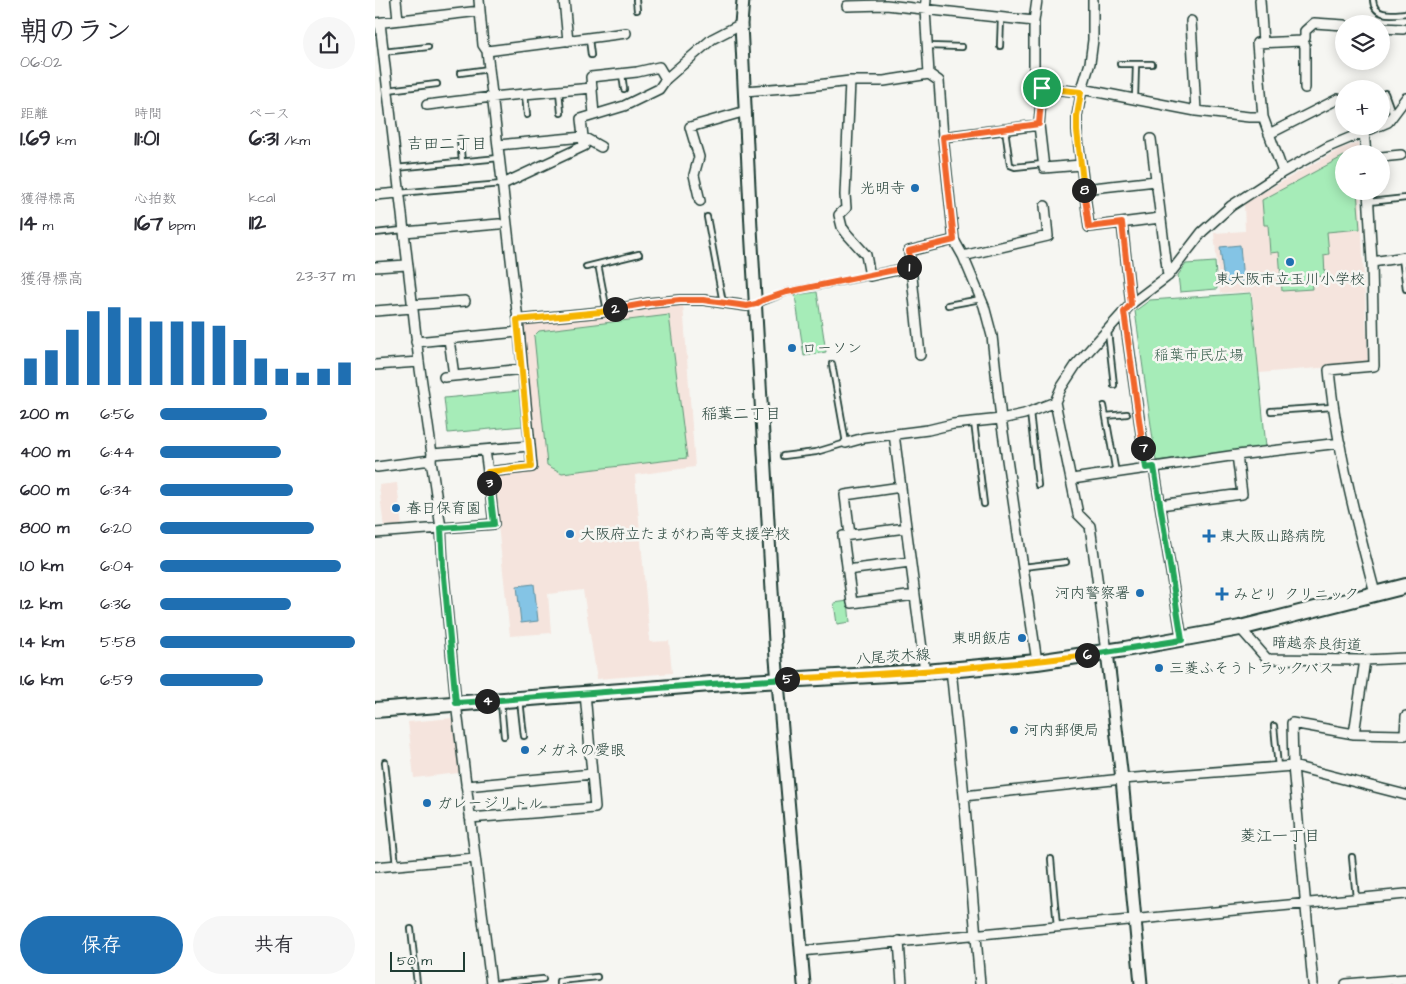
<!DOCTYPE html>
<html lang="ja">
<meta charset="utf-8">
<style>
body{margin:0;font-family:"Architects Daughter","Klee One",sans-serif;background:#f7f7f7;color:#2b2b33;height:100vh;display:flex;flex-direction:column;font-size:19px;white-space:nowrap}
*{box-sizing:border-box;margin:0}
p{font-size:16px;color:#7c7c81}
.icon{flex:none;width:28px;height:28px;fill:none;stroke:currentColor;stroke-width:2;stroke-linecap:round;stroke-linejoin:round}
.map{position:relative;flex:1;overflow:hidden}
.sheet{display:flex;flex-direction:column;background:#fff;width:375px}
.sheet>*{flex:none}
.controls{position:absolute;left:960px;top:15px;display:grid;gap:10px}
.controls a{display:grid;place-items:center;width:55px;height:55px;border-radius:50%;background:#fff;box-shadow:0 2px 12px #0003;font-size:25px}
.scale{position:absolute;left:15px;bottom:12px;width:75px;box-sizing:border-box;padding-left:5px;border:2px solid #1f3d34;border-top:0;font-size:14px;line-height:18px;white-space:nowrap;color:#1f3d34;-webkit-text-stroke:4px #f6f6f2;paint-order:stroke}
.pin{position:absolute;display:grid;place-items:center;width:42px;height:42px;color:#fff;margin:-21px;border:2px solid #fff;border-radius:50%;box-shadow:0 1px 5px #0007}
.km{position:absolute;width:25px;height:25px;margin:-12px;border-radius:50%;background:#222;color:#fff;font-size:14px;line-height:25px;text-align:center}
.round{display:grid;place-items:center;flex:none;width:52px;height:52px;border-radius:26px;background:#f7f7f7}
.summary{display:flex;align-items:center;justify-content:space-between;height:85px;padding:0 20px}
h1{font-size:28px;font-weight:700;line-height:38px}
.stats{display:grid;grid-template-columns:repeat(3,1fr);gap:8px;height:85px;padding:5px 20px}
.stats div{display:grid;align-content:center}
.stats b{font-size:21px;font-weight:700}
.stats small{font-size:14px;font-weight:400}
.stats p{font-size:14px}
.chart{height:140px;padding:10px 20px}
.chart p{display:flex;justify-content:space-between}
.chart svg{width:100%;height:90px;margin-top:5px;stroke:#1f6fb2;stroke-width:6}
.button{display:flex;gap:10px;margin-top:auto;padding:10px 20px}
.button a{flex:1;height:58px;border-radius:30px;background:#1f6fb2;color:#fff;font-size:20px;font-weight:700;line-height:58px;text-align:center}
.button a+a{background:#f7f7f7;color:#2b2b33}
ul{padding:0 20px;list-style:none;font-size:16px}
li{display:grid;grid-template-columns:80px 60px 1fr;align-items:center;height:38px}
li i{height:12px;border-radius:6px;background:#1f6fb2}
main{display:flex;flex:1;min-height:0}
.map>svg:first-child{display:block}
.built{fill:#f5e4dd}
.green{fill:#a6ecb8;stroke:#629476}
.water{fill:#84c4e5;stroke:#5c8e9e}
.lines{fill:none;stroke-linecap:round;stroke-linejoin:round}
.service-casing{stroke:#1f3d34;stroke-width:8}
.minor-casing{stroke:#1f3d34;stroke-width:12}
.tertiary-casing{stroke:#1f3d34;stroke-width:15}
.primary-casing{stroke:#1f3d34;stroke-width:18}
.service{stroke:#f6f6f2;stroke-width:4.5}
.minor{stroke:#f6f6f2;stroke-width:9}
.tertiary{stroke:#f6f6f2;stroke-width:11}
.primary{stroke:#f6f6f2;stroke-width:14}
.split-1-casing{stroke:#fff;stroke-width:10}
.split-2-casing{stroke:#fff;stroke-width:10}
.split-3-casing{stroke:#fff;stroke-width:10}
.split-4-casing{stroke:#fff;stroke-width:10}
.split-5-casing{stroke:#fff;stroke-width:10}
.split-6-casing{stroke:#fff;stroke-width:10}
.split-7-casing{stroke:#fff;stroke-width:10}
.split-8-casing{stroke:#fff;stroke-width:10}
.split-9-casing{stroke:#fff;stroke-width:10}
.split-1{stroke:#f0652b;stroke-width:6}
.split-2{stroke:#f0652b;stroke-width:6}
.split-3{stroke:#f5b400;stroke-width:6}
.split-4{stroke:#22a559;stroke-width:6}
.split-5{stroke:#22a559;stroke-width:6}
.split-6{stroke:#f5b400;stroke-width:6}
.split-7{stroke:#22a559;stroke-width:6}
.split-8{stroke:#f0652b;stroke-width:6}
.split-9{stroke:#f5b400;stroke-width:6}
.poi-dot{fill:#1f6fb2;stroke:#f6f6f2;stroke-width:2}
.labels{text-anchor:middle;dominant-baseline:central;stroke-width:5;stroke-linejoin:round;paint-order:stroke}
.poi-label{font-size:15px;fill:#1f3d34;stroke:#f6f6f2;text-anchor:start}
.park-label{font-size:15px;fill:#3a604e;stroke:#f6f6f2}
.street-label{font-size:15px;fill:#1f3d34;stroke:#f6f6f2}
.neighbourhood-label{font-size:16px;fill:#1f3d34;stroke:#f6f6f2}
</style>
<main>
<section class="sheet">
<div class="summary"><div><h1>朝のラン</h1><p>06:02</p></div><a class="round"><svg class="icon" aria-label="share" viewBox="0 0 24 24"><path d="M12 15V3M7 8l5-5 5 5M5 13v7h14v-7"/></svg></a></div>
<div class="stats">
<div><p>距離</p><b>1.69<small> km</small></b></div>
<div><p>時間</p><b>11:01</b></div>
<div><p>ペース</p><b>6:31<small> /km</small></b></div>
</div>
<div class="stats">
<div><p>獲得標高</p><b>14<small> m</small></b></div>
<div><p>心拍数</p><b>167<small> bpm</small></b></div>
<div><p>kcal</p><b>112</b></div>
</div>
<div class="chart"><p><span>獲得標高</span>23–37 m</p>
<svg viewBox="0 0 160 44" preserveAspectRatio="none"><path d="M5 44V31M15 44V27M25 44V17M35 44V8M45 44V6M55 44V11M65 44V13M75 44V13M85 44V13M95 44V15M105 44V22M115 44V31M125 44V36M135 44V38M145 44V36M155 44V33"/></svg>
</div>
<ul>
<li><b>200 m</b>6:56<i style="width:55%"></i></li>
<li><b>400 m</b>6:44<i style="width:62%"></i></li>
<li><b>600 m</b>6:34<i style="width:68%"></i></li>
<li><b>800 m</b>6:20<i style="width:79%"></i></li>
<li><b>1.0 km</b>6:04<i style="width:93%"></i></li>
<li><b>1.2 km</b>6:36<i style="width:67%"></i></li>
<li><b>1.4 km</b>5:58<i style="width:100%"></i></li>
<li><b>1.6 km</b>6:59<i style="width:53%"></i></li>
</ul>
<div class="button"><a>保存</a><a>共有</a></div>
</section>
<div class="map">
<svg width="1031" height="984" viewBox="0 0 1031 984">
<rect width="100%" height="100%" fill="#f6f6f2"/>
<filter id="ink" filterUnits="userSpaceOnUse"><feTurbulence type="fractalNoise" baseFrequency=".02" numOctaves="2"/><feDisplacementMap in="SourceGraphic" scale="10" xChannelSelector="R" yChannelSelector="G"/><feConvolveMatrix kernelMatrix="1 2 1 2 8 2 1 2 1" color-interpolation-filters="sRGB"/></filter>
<g filter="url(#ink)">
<path class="built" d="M983 143 984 154H969V191H985L993 364 884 373 877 292 845 293 839 233 870 231 869 203 965 149Z
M308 304 320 467 260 475 275 642 294 641 297 673 222 679 208 590 173 594 176 633 135 636 118 479 123 474 161 471 147 326 153 323 275 305Z
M22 483 27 527 9 529 4 485Z
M78 718 84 773 39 778 33 722Z"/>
<path class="green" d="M969 156V191H982L985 229 952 232 954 254 949 255 950 276 936 277 937 289 907 291 904 252 895 253 893 225H889L887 200Z
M840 262 842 289 805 292 803 275 811 264Z
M442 292 451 352 429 356 420 295Z
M876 293 891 447 781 461 760 311 775 300Z
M294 315 312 458 187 473 172 465 159 336 164 331Z
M145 391 148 426 73 433 69 398Z
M473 601 475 622 462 624 459 603Z"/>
<path class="water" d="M865 245 868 281 849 283 845 247Z
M159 584 163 621 146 623 142 586Z"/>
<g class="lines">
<defs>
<path id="service" d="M261 0 262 10
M998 0C999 18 1018 14 1031 13
M214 39 216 55
M553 46 587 47
M625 46 626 18
M8 52 53 47
M745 64H777
M85 73 114 69
M247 74 249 89
M13 90 62 84
M184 91 186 113
M1010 93 1018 115
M150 94 152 115
M760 99 761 64
M630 129 635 165 640 167 668 164
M85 139 87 162
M21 168 124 158
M24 193 127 184
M994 202 1031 198
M332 217 348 303
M0 233 28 230
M1027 258 1031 289
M223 264 232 311
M211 267 264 254
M382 304 412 292 495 276
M573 305 606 299
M733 332 739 385
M729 406 741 473
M896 411 958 407
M655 412 663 485
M731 416 752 414
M599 422 609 504
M408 456 441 452 471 443 457 364
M648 567 691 562
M145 700 149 736
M126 703 129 736
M899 726 903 767
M10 762 21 865
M977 857 981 898
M676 859 682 927
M36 929 42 984
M117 984 168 979
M184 984V981L222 977"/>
<path id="minor" d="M21 0 23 20
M189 0 193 41
M551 0 550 9 554 74
M662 0 659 21V85L667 88 707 92
M718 0V40L715 63 707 89 702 116V131L714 227 785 218
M885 0 888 42
M472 6 511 5 659 21
M105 11 108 45 112 51 143 320
M816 21 821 111
M0 23 105 11 104 0
M5 23 44 362 57 454 56 460 66 528 68 566 81 703 116 984
M1006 28 1028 29
M926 41 930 38V31L939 23 969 25
M112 51 251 33
M475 81 470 195 471 208 464 215 467 227 472 234 491 255 495 276 536 267 534 251 579 240
M667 88 664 125 669 168 706 165
M707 89 821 111 874 117H888L908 172
M370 91 434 86 475 81H509L554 74 564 81 568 137 579 240 588 256 673 236 670 206
M52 105 117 97 217 88
M219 115 216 77 262 72 284 67 291 79
M888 117 882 43 926 41 930 45V88
M1006 125 1013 122 1031 98
M988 127 989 132 991 154
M894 134 963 99
M568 137 664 125
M776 139 793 276
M123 145 208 137 226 147
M1006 157 1026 155
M128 184 209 146 206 119 249 106 284 89 291 79 337 39 366 24
M709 189 781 181
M993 191 997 262 999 366 954 370C961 444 981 521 1000 593
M0 195 24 193
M325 201 319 175 324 157 315 127 371 111
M747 223 756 304
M29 232 124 224
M588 256 609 306 617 336 626 419 662 662
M997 262 1031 257
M0 267 32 265
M536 267 545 355
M37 305 90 301
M0 311 37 308
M749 312 771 468
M74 339 79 376
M41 342 143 332
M0 365 44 362
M69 377 148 369
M680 402 703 514 715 526 732 652
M519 434 550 672
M471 443 489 438 553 430 578 424 626 419 649 414 680 402 686 388 701 365 756 304 793 276 827 232 856 206 908 172 953 147 1003 126
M110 450 113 472
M57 454 155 446
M2 467 56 460
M779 467 807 640
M697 479 862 455 965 443
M785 505 867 494 862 455
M531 528 468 536 477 603 540 595
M0 533 119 524 113 472 157 467 143 320 226 312 274 303 305 300H329L372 306 381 304
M475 535 470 495 526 487
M472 570 535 562
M865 628 892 659 990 660 1031 658
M576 669 589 796
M979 734 1030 735 1031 716
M91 786 217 774
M95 818 220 808 210 693
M0 867 100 858
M524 941 527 984
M426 951 1031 894
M605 984 589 796 747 779 918 766 1031 795
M938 984 918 766 917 723 979 734 990 660
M971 984 1031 979"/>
<path id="tertiary" d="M368 0 366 24 376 228 401 659 429 984
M732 652 747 779 766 984"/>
<path id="primary" d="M0 710 336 684 550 672 662 662 750 649 865 628 1031 586"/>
</defs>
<use href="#service" class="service-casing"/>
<use href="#minor" class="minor-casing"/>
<use href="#tertiary" class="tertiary-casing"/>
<use href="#primary" class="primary-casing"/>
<use href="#service" class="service"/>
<use href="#minor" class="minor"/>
<use href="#tertiary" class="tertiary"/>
<use href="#primary" class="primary"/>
</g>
</g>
<g class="lines" filter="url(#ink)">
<defs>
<path id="split-1" d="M534 267H536L534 251 579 240 568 137 664 124 667 88"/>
<path id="split-2" d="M240 309 274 303 305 300H328L372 306 381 304 388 300 412 292 534 267"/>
<path id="split-3" d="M114 483 113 472 156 467 142 320 226 312 240 309"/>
<path id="split-4" d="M112 701 81 703 68 566 66 528 119 524 114 483"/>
<path id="split-5" d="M112 701 336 684 412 679"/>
<path id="split-6" d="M412 679C512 674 612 668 712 655"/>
<path id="split-7" d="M712 655 807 640 779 467 771 468 768 448"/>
<path id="split-8" d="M709 190 714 227 747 223 756 304 749 312 768 448"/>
<path id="split-9" d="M667 88 706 92 702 116V131L709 190"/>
</defs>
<use href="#split-1" class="split-1-casing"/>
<use href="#split-2" class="split-2-casing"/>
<use href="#split-3" class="split-3-casing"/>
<use href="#split-4" class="split-4-casing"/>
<use href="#split-5" class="split-5-casing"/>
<use href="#split-6" class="split-6-casing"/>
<use href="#split-7" class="split-7-casing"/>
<use href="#split-8" class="split-8-casing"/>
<use href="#split-9" class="split-9-casing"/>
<use href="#split-1" class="split-1"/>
<use href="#split-2" class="split-2"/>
<use href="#split-3" class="split-3"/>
<use href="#split-4" class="split-4"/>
<use href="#split-5" class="split-5"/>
<use href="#split-6" class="split-6"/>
<use href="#split-7" class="split-7"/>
<use href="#split-8" class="split-8"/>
<use href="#split-9" class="split-9"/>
</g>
<g class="poi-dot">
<circle cx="540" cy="188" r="5"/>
<circle cx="915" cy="262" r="5"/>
<circle cx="417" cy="348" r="5"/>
<circle cx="21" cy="508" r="5"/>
<circle cx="195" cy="534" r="5"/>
<path d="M831.5 528.5h5v5h5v5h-5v5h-5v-5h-5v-5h5z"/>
<circle cx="765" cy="593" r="5"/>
<path d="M844.5 586.5h5v5h5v5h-5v5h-5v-5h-5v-5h5z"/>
<circle cx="647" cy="638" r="5"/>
<circle cx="784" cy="668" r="5"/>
<circle cx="639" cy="730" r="5"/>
<circle cx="150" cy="750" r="5"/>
<circle cx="52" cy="803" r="5"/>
</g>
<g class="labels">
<g class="poi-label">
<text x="530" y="188" text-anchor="end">光明寺</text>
<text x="915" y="279" text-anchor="middle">東大阪市立玉川小学校</text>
<text x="427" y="348">ローソン</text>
<text x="31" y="508">春日保育園</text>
<text x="205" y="534">大阪府立たまがわ高等支援学校</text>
<text x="845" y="536">東大阪山路病院</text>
<text x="755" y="593" text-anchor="end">河内警察署</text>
<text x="858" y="594">みどり クリニック</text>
<text x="637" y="638" text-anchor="end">東明飯店</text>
<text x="794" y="668">三菱ふそうトラックバス</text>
<text x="649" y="730">河内郵便局</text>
<text x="160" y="750">メガネの愛眼</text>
<text x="62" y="803">ガレージリトル</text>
</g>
<g class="park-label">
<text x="824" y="355">稲葉市民広場</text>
</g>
<g class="street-label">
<text transform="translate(942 644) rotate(2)">暗越奈良街道</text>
<text transform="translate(518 657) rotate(-4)">八尾茨木線</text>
</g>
<g class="neighbourhood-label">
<text x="72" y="144">吉田二丁目</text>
<text x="366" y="414">稲葉二丁目</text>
<text x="905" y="836">菱江一丁目</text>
</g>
</g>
</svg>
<div class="controls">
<a><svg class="icon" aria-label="layers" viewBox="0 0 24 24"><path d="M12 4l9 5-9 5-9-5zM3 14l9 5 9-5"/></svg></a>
<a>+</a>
<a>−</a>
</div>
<div class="scale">50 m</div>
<div class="pin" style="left:667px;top:88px;background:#1e9e55"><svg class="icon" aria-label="arrive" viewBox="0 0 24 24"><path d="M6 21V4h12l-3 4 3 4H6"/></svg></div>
<b class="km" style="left:534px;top:267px">1</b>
<b class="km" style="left:240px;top:309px">2</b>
<b class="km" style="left:114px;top:483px">3</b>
<b class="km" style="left:112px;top:701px">4</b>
<b class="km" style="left:412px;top:679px">5</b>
<b class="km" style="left:712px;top:655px">6</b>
<b class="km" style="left:768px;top:448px">7</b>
<b class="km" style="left:709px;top:190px">8</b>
</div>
</main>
